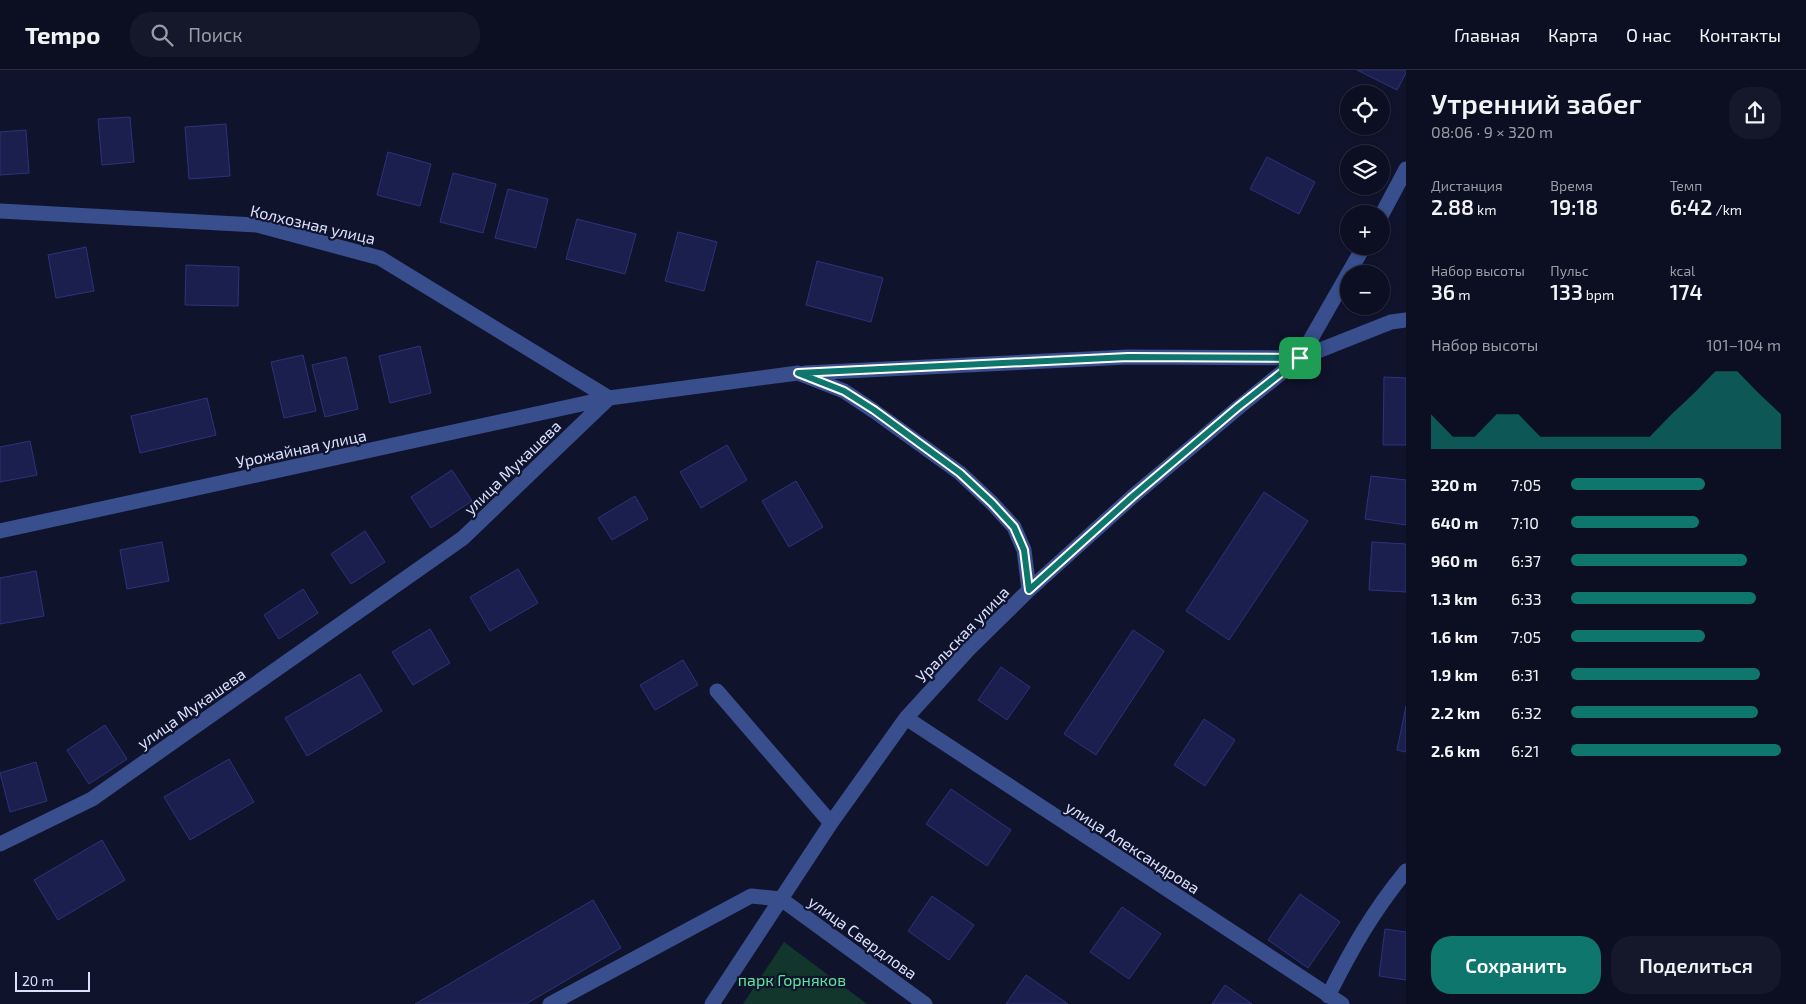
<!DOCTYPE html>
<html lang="ru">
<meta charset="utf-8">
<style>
body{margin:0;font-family:"Exo 2",sans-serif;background:#15172a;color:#f1f3f6;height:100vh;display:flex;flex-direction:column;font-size:19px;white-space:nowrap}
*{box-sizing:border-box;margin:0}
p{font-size:16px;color:#9a9ca5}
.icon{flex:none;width:28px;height:28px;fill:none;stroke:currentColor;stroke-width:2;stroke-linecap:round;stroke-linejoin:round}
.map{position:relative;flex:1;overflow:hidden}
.drawer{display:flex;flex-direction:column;background:#0c0e21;width:400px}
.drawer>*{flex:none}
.tools{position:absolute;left:1340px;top:15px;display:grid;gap:10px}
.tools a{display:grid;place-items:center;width:50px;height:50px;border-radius:50%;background:#0c0e21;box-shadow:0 1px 4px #0004,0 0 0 1px #2c2e3f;font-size:25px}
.scale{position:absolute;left:15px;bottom:12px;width:75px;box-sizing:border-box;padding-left:5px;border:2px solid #dae1ff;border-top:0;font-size:14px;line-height:18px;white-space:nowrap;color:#dae1ff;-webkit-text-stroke:4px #10132c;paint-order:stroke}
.pin{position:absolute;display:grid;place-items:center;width:42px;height:42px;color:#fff;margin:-21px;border-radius:10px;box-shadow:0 2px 8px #0006}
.round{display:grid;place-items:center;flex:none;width:52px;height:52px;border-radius:20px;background:#15172a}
.headline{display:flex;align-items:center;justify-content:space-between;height:85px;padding:0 25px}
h1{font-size:28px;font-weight:600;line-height:38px}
.stats{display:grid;grid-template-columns:repeat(3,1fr);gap:8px;height:85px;padding:5px 25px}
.stats div{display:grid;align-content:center}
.stats b{font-size:21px;font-weight:600}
.stats small{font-size:14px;font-weight:400}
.stats p{font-size:14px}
.chart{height:140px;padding:10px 25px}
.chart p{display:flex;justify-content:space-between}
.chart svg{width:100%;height:90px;margin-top:5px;fill:#0f766e;opacity:.7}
.cta{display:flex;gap:10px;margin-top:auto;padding:10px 25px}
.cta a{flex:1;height:58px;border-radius:20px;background:#0f766e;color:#fff;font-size:20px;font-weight:600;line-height:58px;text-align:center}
.cta a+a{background:#15172a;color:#f1f3f6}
ul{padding:0 25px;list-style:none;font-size:16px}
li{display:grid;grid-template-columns:80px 60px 1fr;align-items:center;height:38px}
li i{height:12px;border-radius:6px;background:#0f766e}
header{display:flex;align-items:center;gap:30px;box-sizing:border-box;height:70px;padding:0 25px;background:#0c0e21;border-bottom:1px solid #2c2e3f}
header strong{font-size:24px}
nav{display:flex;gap:28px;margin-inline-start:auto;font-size:18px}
.search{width:350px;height:45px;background:#15172a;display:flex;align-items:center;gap:12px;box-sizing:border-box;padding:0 18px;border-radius:20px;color:#9a9ca5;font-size:19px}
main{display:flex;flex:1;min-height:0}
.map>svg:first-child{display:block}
.green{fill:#12362b}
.building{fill:#1b1f4e;stroke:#2c337b}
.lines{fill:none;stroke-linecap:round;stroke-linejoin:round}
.minor{stroke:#384e8d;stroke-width:15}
.route-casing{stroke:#fff;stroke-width:10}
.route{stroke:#0f766e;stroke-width:6}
.labels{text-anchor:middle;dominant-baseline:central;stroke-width:4.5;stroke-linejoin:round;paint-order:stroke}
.street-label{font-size:16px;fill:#dae1ff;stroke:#10132c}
.park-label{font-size:16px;fill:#5fe79e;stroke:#10132c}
</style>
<header>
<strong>Tempo</strong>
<div class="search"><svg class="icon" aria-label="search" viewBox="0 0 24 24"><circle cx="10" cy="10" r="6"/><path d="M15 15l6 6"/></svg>Поиск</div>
<nav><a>Главная</a><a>Карта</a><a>О нас</a><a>Контакты</a></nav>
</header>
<main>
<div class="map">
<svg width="1406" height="934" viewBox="0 0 1406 934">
<rect width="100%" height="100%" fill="#10132c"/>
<path class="green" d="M784 872 867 934H743Z"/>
<path class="building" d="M1357 0H1406V3L1397 20Z
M130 47 134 92 102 95 98 49Z
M226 54 230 106 189 109 185 57Z
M26 60 29 103 0 105V62Z
M1363 78 1375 84H1360Z
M388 82 431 94 420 136 377 125Z
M1267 87 1315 112 1299 144 1250 119Z
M1381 87 1387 90 1381 102Z
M453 103 496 114 483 163 440 152Z
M1352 116H1374L1369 125Z
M508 119 548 129 536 178 495 168Z
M577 149 636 164 625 204 566 189Z
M678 162 717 172 704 221 665 211Z
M86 177 94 221 56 228 48 185Z
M817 191 883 208 871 252 806 235Z
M186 195 239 197 238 236 185 235Z
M420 276 431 323 390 333 379 286Z
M303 285 316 341 284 348 271 292Z
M346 287 358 339 325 347 312 295Z
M1384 307 1406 308V375H1383Z
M207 328 216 365 140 383 131 346Z
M30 371 37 405 0 412V377Z
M727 375 747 410 701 438 680 402Z
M452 400 472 431 431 458 411 427Z
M1371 406 1406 410V455L1365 449Z
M796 411 823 457 789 477 762 431Z
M1264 422 1308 451 1229 570 1186 541Z
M635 426 648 449 612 470 598 448Z
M365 461 385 492 351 514 331 484Z
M162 472 169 511 127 519 120 480Z
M1372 472 1406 474V522L1369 520Z
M518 499 538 533 490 561 470 527Z
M36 501 44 546 0 554V508Z
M303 519 318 543 279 569 264 545Z
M430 559 450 593 413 615 392 582Z
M1133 560 1164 581 1096 685 1064 664Z
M683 590 698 615 655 640 640 615Z
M1001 597 1030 617 1007 650 978 630Z
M360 604 382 641 307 686 285 648Z
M1406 636V682L1397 680Z
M1204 649 1235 670 1205 716 1174 695Z
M105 655 127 689 89 714 67 680Z
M229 689 254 732 190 770 164 727Z
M36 692 47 731 10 742 0 703Z
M951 719 1011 760 987 796 926 754Z
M102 770 125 810 58 850 34 810Z
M1300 824 1340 852 1308 898 1268 870Z
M932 826 974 855 949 890 908 861Z
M593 830 621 878 526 934H415Z
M1122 837 1161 864 1129 909 1090 882Z
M1385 859 1406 862V910L1379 906Z
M1026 905 1068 934H1006Z
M1225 915 1252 934H1212Z"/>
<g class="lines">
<path class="minor" d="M0 141 257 155 380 188 609 328
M1381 146 1406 99
M805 303 1128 287 1300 288 1391 252 1406 250
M0 461 609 328
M717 621 831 753
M906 648 1342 934
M0 774 92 729 463 468 609 328 798 303 844 321 874 341 960 403 992 433 1014 457 1024 480 1029 520
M1328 926C1351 880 1373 841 1406 801
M550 934 751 826 781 829 925 934
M712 934 831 753 906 648 968 580 1029 520 1132 427 1239 337 1300 288 1364 176"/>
</g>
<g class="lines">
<defs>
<path id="route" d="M1128 287 1300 288 1238 337 1132 427 1029 520 1024 480 1014 457 992 433 960 403 874 340 844 321 798 303Z"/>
</defs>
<use href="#route" class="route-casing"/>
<use href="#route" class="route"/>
</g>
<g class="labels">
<g class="street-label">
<text transform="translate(313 154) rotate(13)">Колхозная улица</text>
<text transform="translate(301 378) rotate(-12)">Урожайная улица</text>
<text transform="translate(512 397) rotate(-44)">улица Мукашева</text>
<text transform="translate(962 564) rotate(-46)">Уральская улица</text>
<text transform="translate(191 638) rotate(-35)">улица Мукашева</text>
<text transform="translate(1133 777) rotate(33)">улица Александрова</text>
<text transform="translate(863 867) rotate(36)">улица Свердлова</text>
</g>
<g class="park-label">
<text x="792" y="909">парк Горняков</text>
</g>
</g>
</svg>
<div class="tools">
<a><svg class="icon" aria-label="locate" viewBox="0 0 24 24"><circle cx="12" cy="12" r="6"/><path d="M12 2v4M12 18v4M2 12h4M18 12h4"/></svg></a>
<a><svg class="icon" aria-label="layers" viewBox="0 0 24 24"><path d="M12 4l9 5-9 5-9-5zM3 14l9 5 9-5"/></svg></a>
<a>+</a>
<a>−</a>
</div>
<div class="scale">20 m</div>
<div class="pin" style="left:1300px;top:288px;background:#1e9e55"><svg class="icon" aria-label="arrive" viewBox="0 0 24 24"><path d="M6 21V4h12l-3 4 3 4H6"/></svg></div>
</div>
<section class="drawer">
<div class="headline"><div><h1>Утренний забег</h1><p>08:06 · 9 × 320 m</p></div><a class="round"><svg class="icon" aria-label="share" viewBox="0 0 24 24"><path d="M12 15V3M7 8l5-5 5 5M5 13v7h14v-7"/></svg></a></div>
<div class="stats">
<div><p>Дистанция</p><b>2.88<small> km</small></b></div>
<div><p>Время</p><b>19:18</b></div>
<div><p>Темп</p><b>6:42<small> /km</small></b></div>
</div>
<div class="stats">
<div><p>Набор высоты</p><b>36<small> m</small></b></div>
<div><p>Пульс</p><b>133<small> bpm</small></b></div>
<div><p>kcal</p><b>174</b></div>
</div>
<div class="chart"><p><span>Набор высоты</span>101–104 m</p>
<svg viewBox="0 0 160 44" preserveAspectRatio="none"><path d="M0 44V27L10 38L20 38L30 27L40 27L50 38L60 38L70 38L80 38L90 38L100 38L110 27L120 17L130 6L140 6L150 17L160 27V44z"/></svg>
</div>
<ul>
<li><b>320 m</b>7:05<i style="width:64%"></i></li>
<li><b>640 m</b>7:10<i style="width:61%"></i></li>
<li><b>960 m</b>6:37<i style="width:84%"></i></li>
<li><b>1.3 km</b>6:33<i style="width:88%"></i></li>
<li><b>1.6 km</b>7:05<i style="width:64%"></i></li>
<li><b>1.9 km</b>6:31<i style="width:90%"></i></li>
<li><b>2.2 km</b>6:32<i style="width:89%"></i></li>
<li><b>2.6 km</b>6:21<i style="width:100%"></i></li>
</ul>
<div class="cta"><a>Сохранить</a><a>Поделиться</a></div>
</section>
</main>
